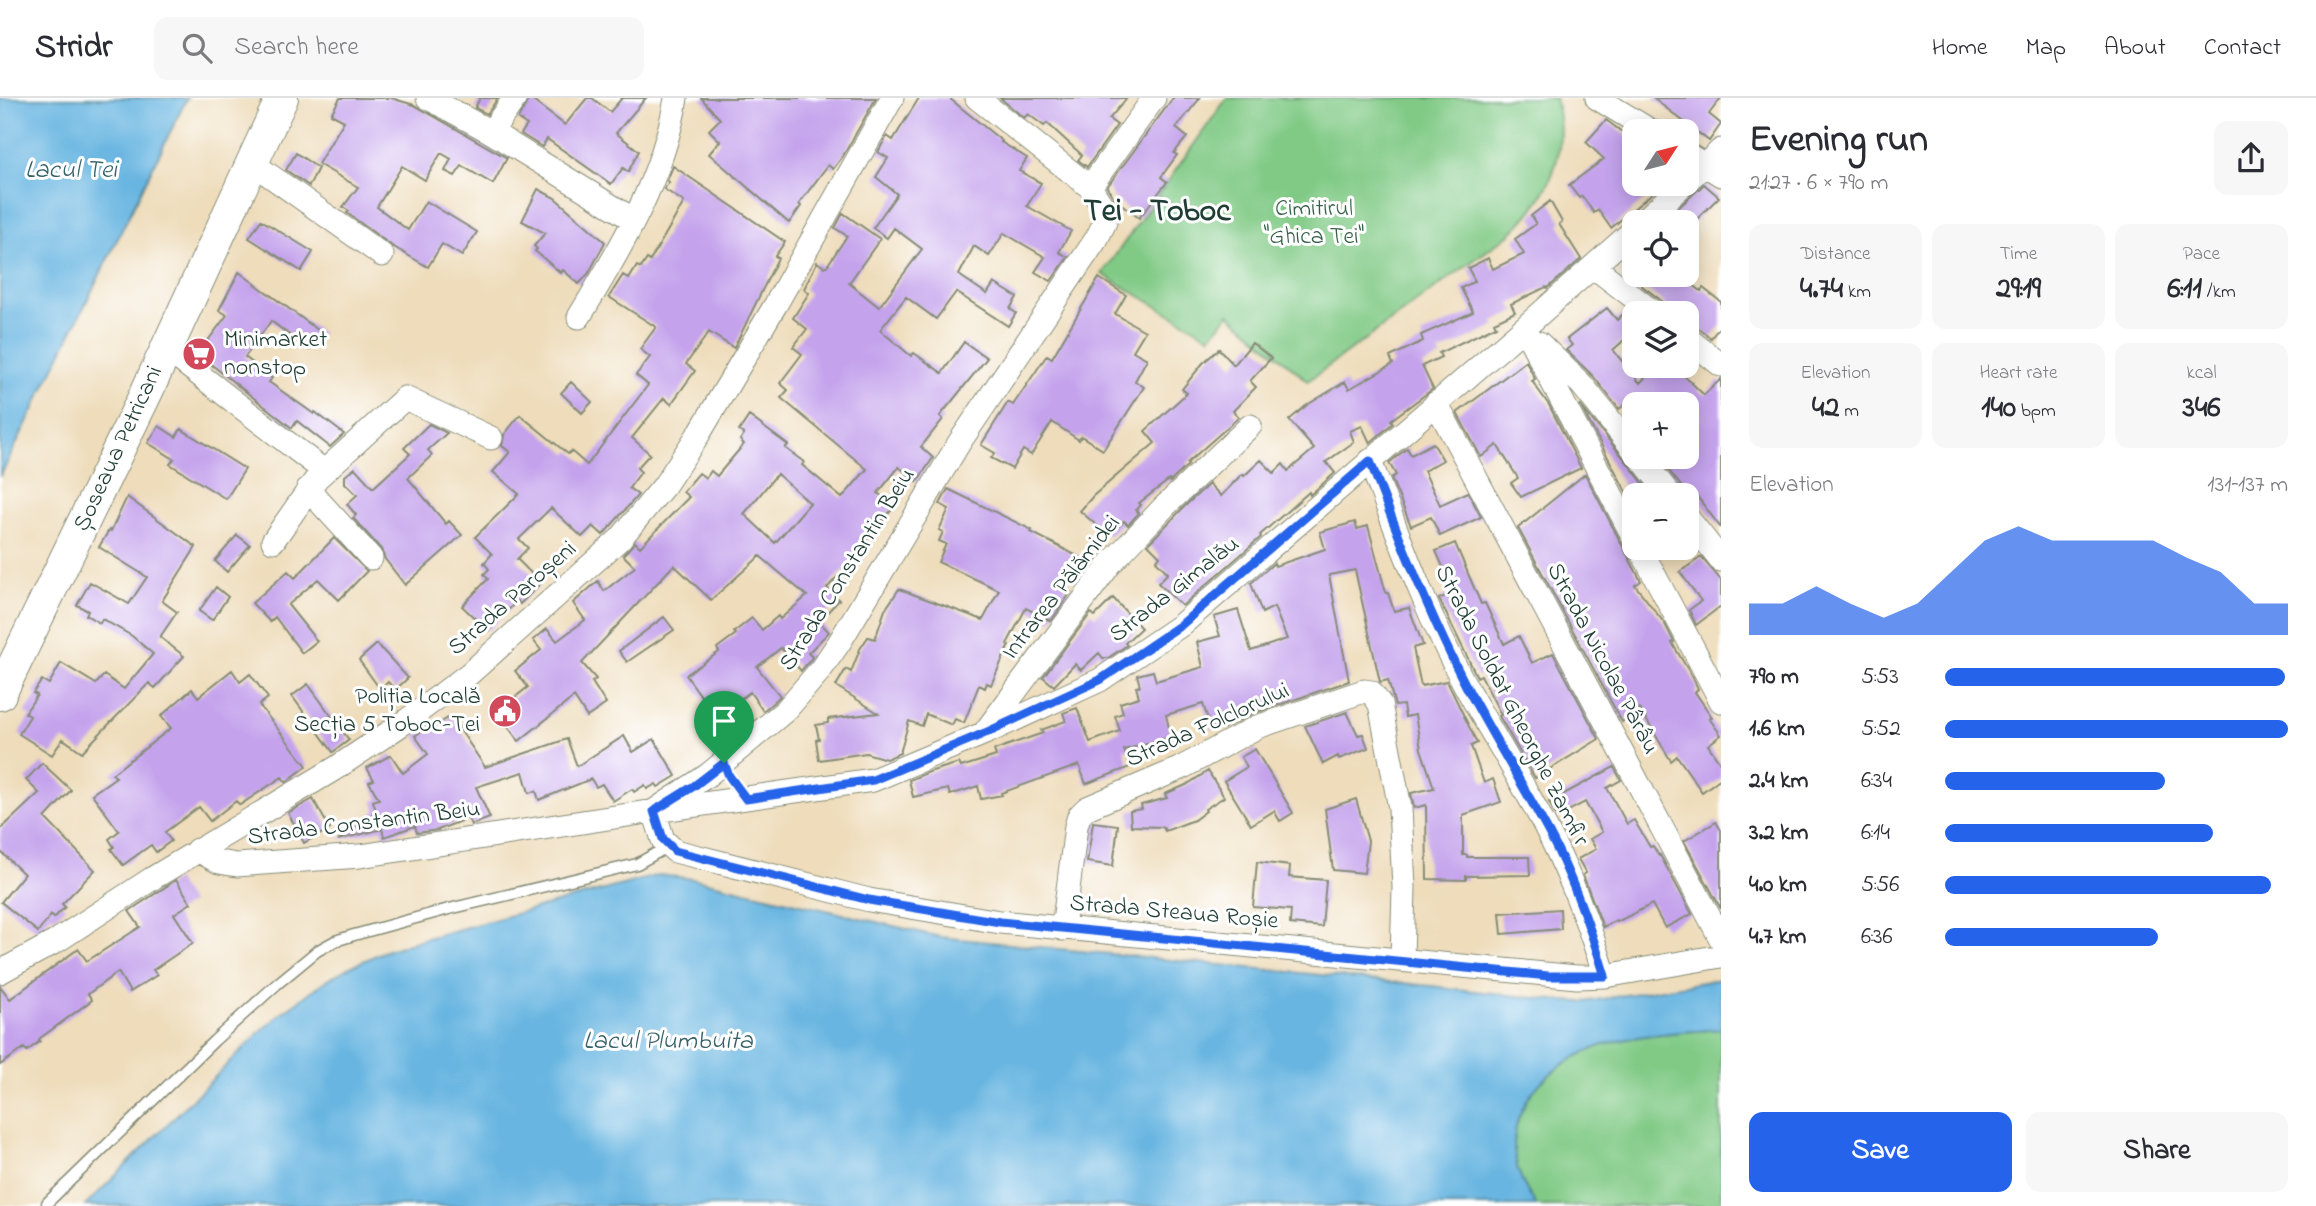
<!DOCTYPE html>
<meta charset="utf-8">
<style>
body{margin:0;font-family:"Indie Flower",sans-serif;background:#f7f7f7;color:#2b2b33;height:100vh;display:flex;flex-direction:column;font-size:26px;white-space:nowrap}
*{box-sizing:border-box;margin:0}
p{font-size:23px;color:#7c7c81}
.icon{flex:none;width:38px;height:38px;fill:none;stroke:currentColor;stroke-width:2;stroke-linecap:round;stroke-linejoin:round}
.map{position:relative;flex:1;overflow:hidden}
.sheet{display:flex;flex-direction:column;background:#fff;width:595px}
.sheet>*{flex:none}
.needle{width:46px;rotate:54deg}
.buttons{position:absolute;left:1622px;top:21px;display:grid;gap:14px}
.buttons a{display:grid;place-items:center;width:77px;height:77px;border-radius:14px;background:#fff;box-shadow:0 4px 18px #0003;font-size:35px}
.pin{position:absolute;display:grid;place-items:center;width:60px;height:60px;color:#fff;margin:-72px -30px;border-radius:50% 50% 50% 0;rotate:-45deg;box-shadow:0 0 7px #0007}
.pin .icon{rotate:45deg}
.round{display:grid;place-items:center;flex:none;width:74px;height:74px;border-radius:14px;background:#f7f7f7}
.overview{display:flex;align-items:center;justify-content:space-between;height:119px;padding:0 28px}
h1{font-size:38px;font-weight:700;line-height:52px}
.stats{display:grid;grid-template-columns:repeat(3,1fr);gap:10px;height:119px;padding:7px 28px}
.stats div{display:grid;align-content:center;border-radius:14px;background:#f7f7f7;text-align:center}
.stats b{font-size:30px;font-weight:700}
.stats small{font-size:19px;font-weight:400}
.stats p{font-size:19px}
.chart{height:196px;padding:14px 28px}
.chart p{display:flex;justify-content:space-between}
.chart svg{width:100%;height:126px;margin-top:7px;fill:#2563eb;opacity:.7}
.button{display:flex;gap:14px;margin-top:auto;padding:14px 28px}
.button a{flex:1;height:80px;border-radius:14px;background:#2563eb;color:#fff;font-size:28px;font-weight:700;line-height:80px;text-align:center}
.button a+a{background:#f7f7f7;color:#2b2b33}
ul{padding:0 28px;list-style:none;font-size:23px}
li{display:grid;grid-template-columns:112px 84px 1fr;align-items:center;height:52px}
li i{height:18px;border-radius:9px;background:#2563eb}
header{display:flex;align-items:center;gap:42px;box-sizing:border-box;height:98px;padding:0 35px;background:#fff;border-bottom:2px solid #e1e1e2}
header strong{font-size:33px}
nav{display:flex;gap:38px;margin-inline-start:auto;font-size:24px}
.search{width:490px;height:63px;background:#f7f7f7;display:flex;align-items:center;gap:18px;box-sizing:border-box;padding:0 24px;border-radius:14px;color:#7c7c81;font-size:26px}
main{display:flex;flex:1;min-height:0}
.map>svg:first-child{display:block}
.green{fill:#81ca86;stroke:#50845d;stroke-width:2}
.water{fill:#67b5e1;stroke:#43798a;stroke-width:2}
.building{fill:#c4a3ec;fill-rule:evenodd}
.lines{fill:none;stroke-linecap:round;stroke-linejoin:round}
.service-casing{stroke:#868c77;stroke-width:13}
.minor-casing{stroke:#868c77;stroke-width:25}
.secondary-casing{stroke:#868c77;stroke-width:34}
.service{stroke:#fff;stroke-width:10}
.minor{stroke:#fff;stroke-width:23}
.secondary{stroke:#fff;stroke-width:32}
.route-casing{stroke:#fff;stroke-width:14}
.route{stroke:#2563eb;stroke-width:9}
.labels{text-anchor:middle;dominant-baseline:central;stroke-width:6;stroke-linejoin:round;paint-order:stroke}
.park-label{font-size:24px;fill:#386048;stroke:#fff}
.poi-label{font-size:24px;fill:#1f3d34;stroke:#fff;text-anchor:start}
.street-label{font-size:24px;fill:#1f3d34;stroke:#fff}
.water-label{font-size:26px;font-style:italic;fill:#356168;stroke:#fff}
.district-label{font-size:32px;font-weight:bold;fill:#1f3d34;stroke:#fff}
</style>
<header>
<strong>Stridr</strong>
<div class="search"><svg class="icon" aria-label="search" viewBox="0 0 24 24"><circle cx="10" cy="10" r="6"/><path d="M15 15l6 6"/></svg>Search here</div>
<nav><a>Home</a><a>Map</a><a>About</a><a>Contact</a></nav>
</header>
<main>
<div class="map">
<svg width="1721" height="1108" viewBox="0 0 1721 1108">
<rect width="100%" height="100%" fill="#fff"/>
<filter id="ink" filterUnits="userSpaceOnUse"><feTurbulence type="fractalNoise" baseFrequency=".0143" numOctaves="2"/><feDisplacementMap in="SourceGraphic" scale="14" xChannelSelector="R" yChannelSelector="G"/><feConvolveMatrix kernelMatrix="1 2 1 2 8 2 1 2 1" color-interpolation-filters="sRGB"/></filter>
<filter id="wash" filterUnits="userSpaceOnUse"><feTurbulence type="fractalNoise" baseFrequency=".00686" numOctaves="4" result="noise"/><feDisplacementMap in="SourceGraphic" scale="28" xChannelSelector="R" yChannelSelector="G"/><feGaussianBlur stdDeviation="1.57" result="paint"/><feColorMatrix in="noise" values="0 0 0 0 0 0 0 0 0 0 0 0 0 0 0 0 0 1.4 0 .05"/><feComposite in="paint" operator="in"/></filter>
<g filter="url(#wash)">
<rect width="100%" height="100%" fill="#eedcba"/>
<path class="green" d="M1227 0H1555C1570 55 1550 99 1510 136L1308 283 1229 216 1210 239 1102 176Z
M1721 931V1108H1537C1486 1040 1526 975 1598 949 1637 935 1681 935 1721 931Z"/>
<path class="water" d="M0 0H187L0 379Z
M659 777 695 781 940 839 1432 888 1561 903 1584 904 1721 881V931C1681 935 1637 935 1598 949 1526 975 1486 1040 1537 1108H85L261 933 282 915 324 884 350 869 385 853 423 841Z"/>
<g id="blocks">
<path class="building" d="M340 0H391L414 7 507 60 493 86 462 68 455 78 445 73 451 61 441 55 425 82 402 68 377 109 408 132 426 103 477 134 462 158 442 146 428 169 392 148 347 115 349 113 343 109 358 89 318 66 344 23 331 16Z
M480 0H498L487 16 475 10Z
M529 0 565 27 587 0H592L610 14 622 0H646L616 35 639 53 628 74 623 70 611 86 547 41 542 49 521 36 527 27 518 21Z
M701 0H876L843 58 833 71 828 67 799 106 801 108 789 125 709 56 720 43 709 32 720 21Z
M919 0H949L1002 43 1001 44 1027 60 1019 73 1041 85 1027 108 1071 133 1059 154 1068 159 1051 183 1035 174 1045 159 1004 135 989 158 974 148 959 177 987 196 994 185 1017 199 1010 211 1016 215 1008 228 956 194 936 221 906 199 880 232 911 258 914 255 942 275 964 244 987 260 940 318 943 321 921 349 933 360 917 384 899 369 878 395 894 409 864 445 867 448 855 462 854 461 827 490 839 502 819 523 829 534 808 555 812 559 810 562 801 573 781 550 757 569 780 598 776 602 763 613 750 594 716 619 686 577 719 554 717 550 736 536 734 534 752 520 762 532 778 518 780 521 807 498 760 458 711 502 674 467 582 565 596 581 592 584 606 606 587 619 574 599 519 643 496 614 528 589 515 573 541 552 533 542 547 531 557 543 585 522 573 505 598 483 604 493 635 469 623 457 635 444 640 449 689 399 683 394 699 375 706 380 711 373 717 378 744 346 740 342 744 336 739 333 749 318 788 347 785 350 804 364 802 367 842 400 867 371 781 300 788 292 780 285 802 256 793 249 807 231 793 220 809 195 804 191 817 164 824 169 827 168 847 138 835 130 843 115 880 141 849 185 879 209 922 151 894 130 887 140 873 130 897 96 876 79 888 60 878 54 887 38 893 42ZM777 376 810 405 775 445 744 416Z
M1000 0H1127L1109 21 1117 27 1087 69 1078 62 1082 57 1047 25 1044 28 1028 16 1024 20Z
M1173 0H1200L1176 30 1187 39 1174 55 1177 57 1161 79 1167 84 1139 120 1114 100 1107 89Z
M1653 0H1721L1709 16 1721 26 1709 43Z
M1606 22 1634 43V86H1663L1611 130 1598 112 1594 115 1582 98 1579 100 1569 87 1604 61 1586 44Z
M296 55 318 70 309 88 286 72Z
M673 68 785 144 775 158 778 160 734 250 709 234 686 266 695 273 671 306 664 300 632 340 650 356 637 370 641 374 629 390 638 397 603 437 593 428 582 439 551 410 519 441 528 450 517 461 541 485 520 506 517 503 488 533 462 508 488 481 484 476 489 471 484 465 492 456 475 439 519 396 493 374 510 354 502 348 504 337 520 317 568 356 571 353 587 367 648 287 636 277 650 259 640 251 656 229 609 199 623 177 629 181 637 168 641 170 647 161 650 163 684 104 664 91 669 84 667 83Z
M1704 86 1719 99 1694 124H1663Z
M538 91 555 100 605 144 589 175 579 186 563 172 561 175 535 153 537 151 534 148 545 135 522 123Z
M1550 103 1562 124 1559 126 1581 161 1548 190 1546 189 1511 206 1515 214 1494 224 1496 228 1439 255 1441 259 1422 268 1433 291 1391 322 1393 325 1370 345 1362 328 1350 333 1354 344 1326 364 1335 375 1310 397 1309 394 1260 437 1261 439 1182 508 1158 485 1168 475 1156 463 1160 458 1148 446 1188 405 1209 386 1221 398 1242 376 1244 378 1261 362 1274 375 1283 366 1288 373 1314 351 1289 322 1307 307 1345 284 1349 291 1393 266 1390 259 1423 243 1421 237 1473 214 1461 190 1475 183 1468 170 1488 160 1493 171 1524 156 1515 141 1536 126 1531 118Z
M261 122 313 154 301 173 249 140Z
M239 174 322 235 309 252 271 223 245 259 272 280 269 284 314 316 315 314 344 336 330 349 297 323 292 330 198 256 227 217 219 212Z
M1649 177H1680L1701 193 1703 190 1721 204V227L1711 240 1698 230 1687 226V215H1669L1663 204 1641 187Z
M1099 180 1126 197 1115 216 1145 233 1133 253 1147 261 1135 283 1144 289 1103 352 1081 338 1079 342 1052 324 1031 357 1023 352 1012 371 991 360 995 355 981 347 1008 304 1013 307 1047 257 1052 260Z
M1607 210 1617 222 1627 212 1634 218V233L1613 252 1640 285 1656 268H1674L1704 297 1721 281V430L1696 397H1684L1681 388 1658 359H1687V306H1632L1630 303 1619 311 1593 278 1566 252 1572 247 1567 241Z
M1252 245 1271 260 1250 283 1256 289 1233 313 1239 319 1187 365 1188 367 1170 384 1169 382 1139 405 1141 407 1136 412 1139 415 1128 427 1124 423 1109 438 1080 413 1093 398 1155 345 1145 333 1187 295 1182 291 1203 265 1219 251 1234 267Z
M1526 263 1535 281 1532 283 1549 307 1581 370 1521 399 1511 385 1518 380 1497 347 1481 359 1457 315Z
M571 284 592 304 582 315 561 295Z
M1580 307 1627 364 1652 397H1632L1629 399Z
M429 326 447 335 428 352 432 357 408 380 446 426 449 423 462 437 405 487 385 461 381 451 353 420 356 417 347 406 357 397 345 385V378L355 370 373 390 410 356 404 350Z
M159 328 176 339 181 331 245 371 226 401 170 366 174 361 148 345Z
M1433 345 1443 362 1424 373 1440 407 1468 394 1481 419 1440 438 1431 419 1411 428 1391 380 1396 377 1389 365 1407 350 1411 357Z
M1585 376 1641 483 1635 487 1665 526 1674 544 1672 545 1693 580 1698 591 1695 594 1712 619 1709 620 1721 637 1708 647 1721 666V680L1702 694 1677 658 1671 663 1640 611 1622 624 1518 430Z
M948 391 1032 432 1031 434 1081 460 1065 491 1071 494 1051 523 1026 510 1007 546 1009 547 991 587 987 585 985 590 979 587 964 625 955 621 952 627 926 616 922 628 909 623 900 655 886 661 866 655 819 662 816 642 819 641 816 627 828 625V621L878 615 836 588 846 571 851 574 860 551 868 539 875 541 885 512 899 491 983 522 999 492 938 464 946 446 939 443 943 434 939 432 949 411 940 406Z
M127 399 196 449 162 503 177 514 160 539 184 558 155 590 149 585 82 654 63 641 52 657 19 636 30 618 25 615 37 597 33 595 42 582 49 586 61 565 96 586 104 577 124 591 153 556 132 538 102 521 100 525 86 517 88 513 77 507 90 484 129 506 147 479 99 449 109 432 111 433Z
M1355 424 1357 431 1368 428 1386 495H1388L1394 513 1409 510 1423 547 1413 550 1421 588 1447 583 1477 645 1471 648 1484 685 1493 681 1501 704 1463 717V757H1467V759H1529L1530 777 1466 778V782L1427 781 1426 707 1414 710 1411 695 1434 690 1421 651 1415 617 1405 619 1403 607 1395 608 1388 582 1380 584 1355 472 1329 477 1349 583 1252 616 1222 631 1221 628 1211 631 1203 606 1166 617 1171 639 1124 652 1130 669 1086 686 1079 667 1001 695 1002 697 981 701 978 688 950 697 948 691 913 699 909 682 929 674 959 665 961 669 996 658 994 652 1043 635 1041 632 1066 623 1063 615 1077 610 1090 644 1120 633 1115 618 1123 615 1120 605 1139 599 1136 589 1140 588 1137 577 1153 573 1156 583 1203 569 1197 544 1220 538 1214 519 1238 512 1251 553 1287 541 1274 509 1262 515 1251 485 1274 465 1275 468 1325 451 1320 434Z
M237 437 250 447 227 474 215 463Z
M334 440 367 473 339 502 318 481 288 507 317 543 302 555 275 519 270 524 252 505 288 473 295 480Z
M1455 445 1481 506 1485 505 1504 546 1519 538 1532 565 1553 555 1599 641 1535 680 1499 618 1501 617 1481 577 1477 579 1439 501 1454 494 1436 453Z
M1701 459 1721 482V508L1696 527 1689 512 1701 503 1680 474Z
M216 489 228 499 212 522 199 513Z
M1113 500 1141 530 1125 545 1127 547 1108 560H1103L1099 555 1081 572 1075 566 1054 588 1043 579 1091 515 1095 518Z
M664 519 674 532 627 564 619 553Z
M377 546 408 580 395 592 388 584 380 591 359 562Z
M232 572 240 584 250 576 268 600 259 607 307 668 286 684 282 679 240 707 236 703 210 723 199 709 165 734 171 743 156 754 151 747 123 767 111 751 114 749 109 741 119 733 92 696 116 679 112 676 171 630 161 618 192 591 198 599Z
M308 586 349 642 333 654 292 598Z
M1347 614 1358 637 1363 636 1368 650 1339 661 1338 658 1323 666 1305 628Z
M451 618 485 669 567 641 577 668 624 638 633 654 654 641 676 678 658 689 656 686 647 691 645 687 634 694 632 691 613 703 602 686 596 689 591 681 539 702 536 693 529 695 523 674 476 689 490 720 474 726 471 727 468 720 438 732 417 735 415 728 384 739 382 731 338 742 376 713 373 703 379 701 369 684 374 682 367 670 391 657 403 675 428 656 415 638 428 628 430 631Z
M1255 651 1293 715 1280 723 1274 713 1251 727 1224 683 1247 669 1241 659Z
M42 665 71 692 45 720 95 772 62 806 65 809 54 820 51 817 38 834 1 804 24 776 0 753V732L39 695 26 682Z
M1614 669 1621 682 1607 690 1627 726 1634 722 1650 749 1653 748 1659 758 1660 757 1692 816 1665 830 1652 806 1617 824 1616 822 1603 829 1583 777 1586 775 1578 761 1596 751 1590 741 1602 734 1585 704 1557 719 1549 704Z
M1208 673 1224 699 1205 711 1206 713 1194 722 1165 733 1163 729 1131 728 1130 713 1142 711 1141 707 1167 700 1165 696 1186 687Z
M313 701 330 731 304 745 288 715Z
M1356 701 1368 743 1364 775 1333 772 1325 711Z
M1093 724 1118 727 1113 768 1087 764Z
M1716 724 1721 732V811L1684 743Z
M1257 764 1290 768 1289 779 1326 782 1322 829 1290 826 1291 812 1253 809Z
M176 782 191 805 174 816 193 845 153 872 157 877 130 894 118 874 88 896 92 902 39 941 40 943 27 953 24 950 0 967V888L10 901 78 851 87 863 140 829 129 813Z
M1560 811 1561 831 1502 836 1500 815Z"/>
</g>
</g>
<g filter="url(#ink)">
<use href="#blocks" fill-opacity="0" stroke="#868c77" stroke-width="2"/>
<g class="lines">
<defs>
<path id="service" d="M47 1105 215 942 277 886 317 853 335 843 354 837 449 811 637 766 669 748"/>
<path id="minor" d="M428 0 491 34 634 122
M1597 0 1651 33
M491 34 515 0
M1687 56 1721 77
M252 65 382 157
M1687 83 1721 52
M1090 89 1154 0
M1642 124 1684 86
M1634 132 1524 230 1181 527 1100 582 985 635 873 682 654 713 663 742 675 753 869 802 1000 824 1577 879 1605 878 1721 858
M1594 169 1654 215
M579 219C620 152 664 78 676 0
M1524 230 1634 440
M1687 240 1721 267
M1539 245 1582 287 1634 352
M166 251 324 373
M1436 305 1721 841
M1640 359 1670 397
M1370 363C1399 439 1426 515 1465 587 1493 638 1525 687 1551 740 1573 784 1590 830 1605 878
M308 391 371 460
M1687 419 1721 462
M273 443 317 380 405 300 491 340
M1640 450 1721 603
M985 634 1111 465 1164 409 1250 328
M197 752 219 764 237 767 360 758 654 713 708 677 786 612 821 571 839 545 959 345 1097 140 1105 124 1106 114 1090 89 977 0
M1063 831 1076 728 1079 718 1087 710 1179 671 1257 629 1364 593 1371 594 1380 606 1400 710 1404 789 1402 862
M0 874 55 844 153 780 336 670 402 626 469 576 620 441 664 388 700 334 776 206 892 0"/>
<path id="secondary" d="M0 596 148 291 282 0"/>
</defs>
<use href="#service" class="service-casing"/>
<use href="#minor" class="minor-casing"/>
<use href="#secondary" class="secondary-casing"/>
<use href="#service" class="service"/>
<use href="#minor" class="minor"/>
<use href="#secondary" class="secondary"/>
</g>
</g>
<g class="lines" filter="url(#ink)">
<defs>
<path id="route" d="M1370 363C1398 438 1427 511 1463 582 1490 634 1521 683 1549 735 1573 780 1590 829 1605 878H1548L1000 824 869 802 675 753 663 741 654 713 694 688 724 665 729 678 746 701 873 682 985 635 1100 582 1181 527Z"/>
</defs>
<use href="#route" class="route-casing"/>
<use href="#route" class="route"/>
</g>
<defs>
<symbol id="supermarket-disc" viewBox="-11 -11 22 22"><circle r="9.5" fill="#d1495b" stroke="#fff"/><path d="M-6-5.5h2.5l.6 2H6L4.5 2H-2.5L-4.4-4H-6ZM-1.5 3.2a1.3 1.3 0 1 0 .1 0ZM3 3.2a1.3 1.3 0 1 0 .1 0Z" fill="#fff"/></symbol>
<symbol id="civic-disc" viewBox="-11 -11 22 22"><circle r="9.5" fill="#d1495b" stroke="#fff"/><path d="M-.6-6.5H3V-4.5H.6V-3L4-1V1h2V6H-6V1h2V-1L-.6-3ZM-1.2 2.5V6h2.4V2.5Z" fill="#fff"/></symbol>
</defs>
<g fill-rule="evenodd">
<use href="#supermarket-disc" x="180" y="237" width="38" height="38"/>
<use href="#civic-disc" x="486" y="594" width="38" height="38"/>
</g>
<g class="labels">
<g class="park-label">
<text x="1314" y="111">Cimitirul<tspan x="1314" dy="28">"Ghica Tei"</tspan></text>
</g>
<g class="poi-label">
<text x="224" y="242">Minimarket<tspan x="224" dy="28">nonstop</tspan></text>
<text x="480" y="599" text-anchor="end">Poliția Locală<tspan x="480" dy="28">Secția 5 Toboc-Tei</tspan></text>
</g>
<g class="street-label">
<text transform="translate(119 351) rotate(-65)">Șoseaua Petricani</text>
<text transform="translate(848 472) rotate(-58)">Strada Constantin Beiu</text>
<text transform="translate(1062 490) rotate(-52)">Intrarea Pălămidei</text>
<text transform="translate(1175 492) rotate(-38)">Strada Gimalău</text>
<text transform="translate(513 501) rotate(-41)">Strada Paroșeni</text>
<text transform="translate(1602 561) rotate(62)">Strada Nicolae Pârâu</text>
<text transform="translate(1511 608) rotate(63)">Strada Soldat Gheorghe Zamfir</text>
<text transform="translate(1208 628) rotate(-24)">Strada Folclorului</text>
<text transform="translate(364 726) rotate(-7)">Strada Constantin Beiu</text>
<text transform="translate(1174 815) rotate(5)">Strada Steaua Roșie</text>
</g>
<g class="water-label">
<text x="71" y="73">Lacul Tei</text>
<text x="668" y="944">Lacul Plumbuita</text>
</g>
<g class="district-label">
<text x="1157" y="114">Tei - Toboc</text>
</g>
</g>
</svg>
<div class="buttons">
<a><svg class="needle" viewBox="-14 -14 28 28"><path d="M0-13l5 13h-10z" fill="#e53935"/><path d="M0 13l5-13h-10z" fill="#7c7c81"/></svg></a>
<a><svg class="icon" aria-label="locate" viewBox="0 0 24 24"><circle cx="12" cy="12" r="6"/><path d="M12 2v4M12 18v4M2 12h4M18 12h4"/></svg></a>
<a><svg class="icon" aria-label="layers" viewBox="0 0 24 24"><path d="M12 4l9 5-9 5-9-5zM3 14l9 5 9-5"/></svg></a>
<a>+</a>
<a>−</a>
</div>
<div class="pin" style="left:724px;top:665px;background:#1e9e55"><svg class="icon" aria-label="arrive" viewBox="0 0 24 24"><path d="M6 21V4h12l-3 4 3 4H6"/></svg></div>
</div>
<section class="sheet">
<div class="overview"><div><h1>Evening run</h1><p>21:27 · 6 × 790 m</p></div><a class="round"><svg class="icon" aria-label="share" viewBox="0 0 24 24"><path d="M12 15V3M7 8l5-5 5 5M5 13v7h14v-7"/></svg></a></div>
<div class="stats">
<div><p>Distance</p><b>4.74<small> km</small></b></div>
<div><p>Time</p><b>29:19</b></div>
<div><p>Pace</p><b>6:11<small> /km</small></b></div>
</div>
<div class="stats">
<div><p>Elevation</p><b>42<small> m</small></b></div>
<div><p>Heart rate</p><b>140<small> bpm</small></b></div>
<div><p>kcal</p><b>346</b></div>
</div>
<div class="chart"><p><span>Elevation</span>131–137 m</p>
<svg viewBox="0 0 160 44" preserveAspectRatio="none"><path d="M0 44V33L10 33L20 27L30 33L40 38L50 33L60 22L70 11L80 6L90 11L100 11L110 11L120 11L130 17L140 22L150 33L160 33V44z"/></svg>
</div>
<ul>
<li><b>790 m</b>5:53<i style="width:99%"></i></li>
<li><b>1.6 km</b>5:52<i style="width:100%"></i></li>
<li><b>2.4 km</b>6:34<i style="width:64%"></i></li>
<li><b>3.2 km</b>6:14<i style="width:78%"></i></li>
<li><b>4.0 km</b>5:56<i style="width:95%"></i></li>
<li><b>4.7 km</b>6:36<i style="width:62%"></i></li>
</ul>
<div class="button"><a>Save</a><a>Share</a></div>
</section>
</main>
